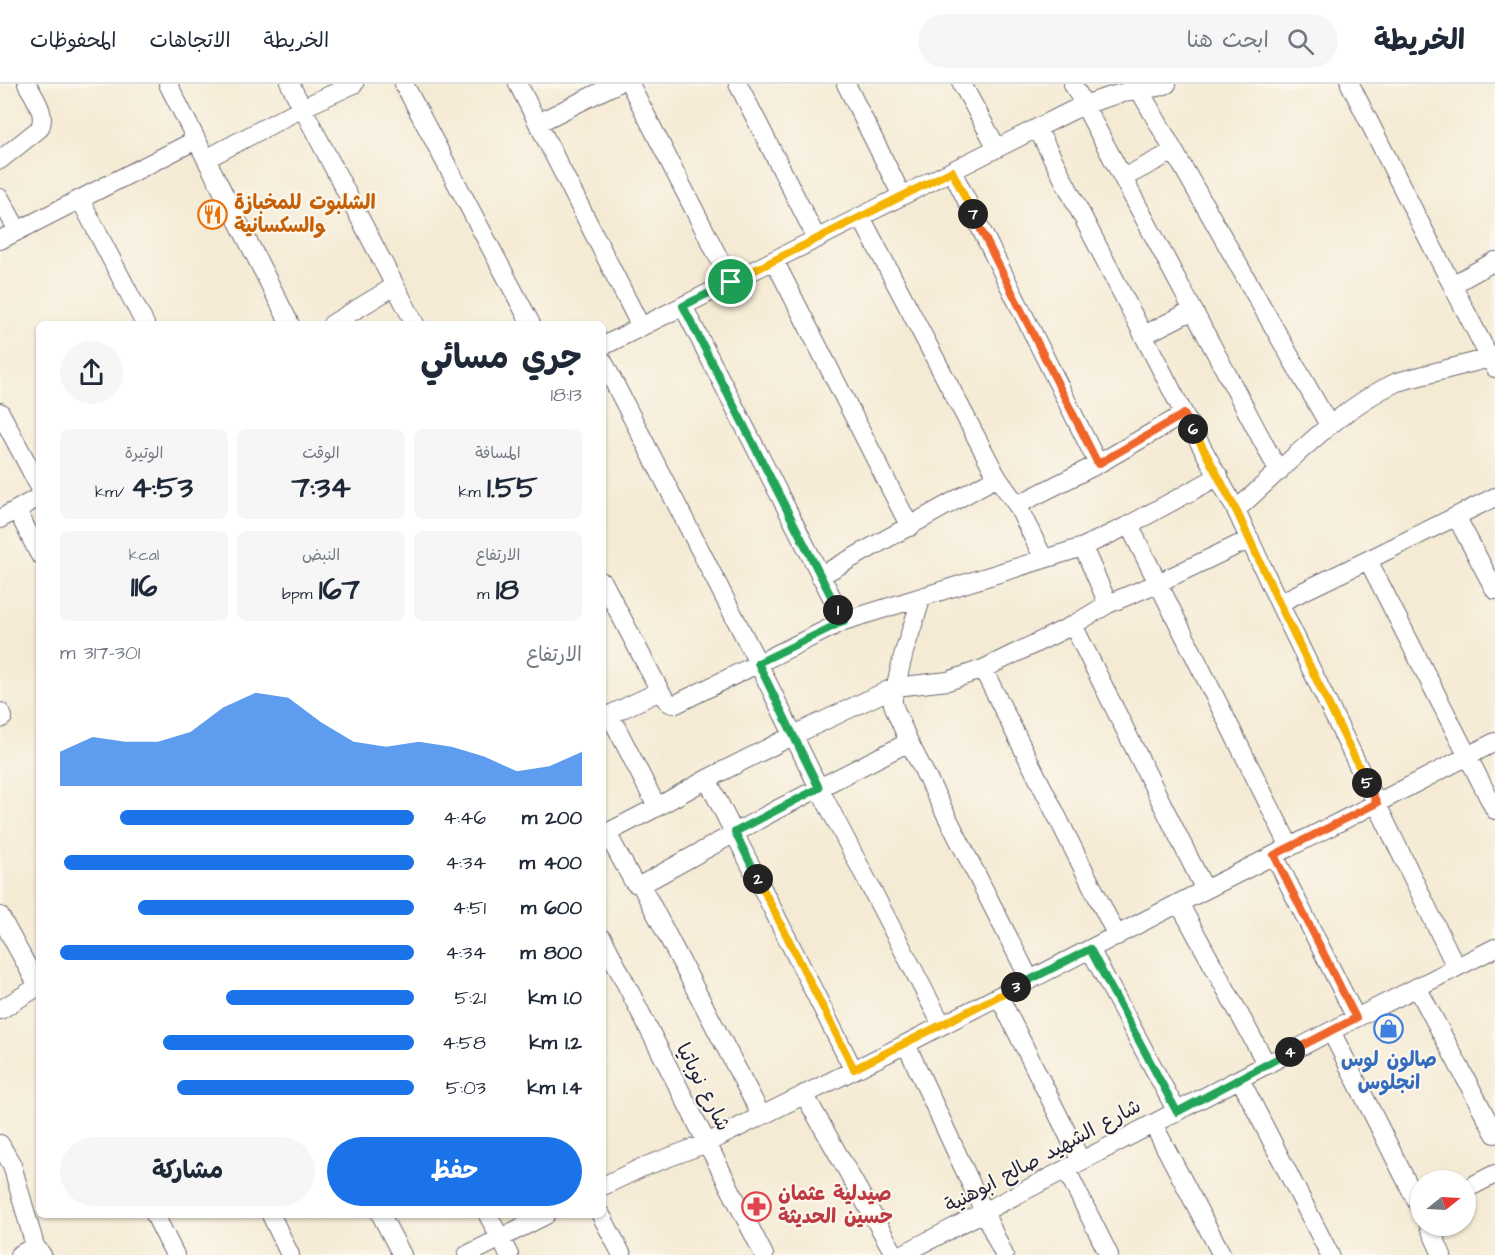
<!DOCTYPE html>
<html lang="ar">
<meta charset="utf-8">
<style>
body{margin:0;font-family:"Architects Daughter","Playpen Sans Arabic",sans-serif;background:#f6f6f7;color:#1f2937;direction:rtl;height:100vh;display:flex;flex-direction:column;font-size:22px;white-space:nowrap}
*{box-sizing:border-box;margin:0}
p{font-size:20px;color:#747a83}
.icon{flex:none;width:33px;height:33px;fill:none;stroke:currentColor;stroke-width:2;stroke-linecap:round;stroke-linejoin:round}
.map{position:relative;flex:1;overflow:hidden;direction:ltr}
.panel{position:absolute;left:36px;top:237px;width:570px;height:897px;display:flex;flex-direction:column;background:#fff;border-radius:9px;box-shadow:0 2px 4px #0004;direction:rtl}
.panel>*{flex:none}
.needle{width:39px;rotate:72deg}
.tools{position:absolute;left:1410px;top:1086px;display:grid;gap:12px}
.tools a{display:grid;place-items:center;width:66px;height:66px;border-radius:50%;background:#fff;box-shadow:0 2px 4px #0004;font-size:30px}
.pin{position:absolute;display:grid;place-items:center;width:51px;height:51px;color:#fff;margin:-26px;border:3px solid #fff;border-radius:50%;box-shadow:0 2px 6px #0007}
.km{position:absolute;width:30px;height:30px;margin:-15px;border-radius:50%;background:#222;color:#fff;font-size:16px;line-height:30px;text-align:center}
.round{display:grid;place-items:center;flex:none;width:63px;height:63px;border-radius:32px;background:#f6f6f7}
.headline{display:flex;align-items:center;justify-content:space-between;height:102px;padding:0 24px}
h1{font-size:33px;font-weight:700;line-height:45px}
.metrics{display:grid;grid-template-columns:repeat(3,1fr);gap:9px;height:102px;padding:6px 24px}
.metrics div{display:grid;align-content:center;border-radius:9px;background:#f6f6f7;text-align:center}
.metrics b{font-size:30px;font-weight:700}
.metrics small{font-size:16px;font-weight:400}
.metrics p{font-size:16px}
.chart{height:168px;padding:12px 24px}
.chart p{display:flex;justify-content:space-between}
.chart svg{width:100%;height:108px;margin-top:6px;fill:#1a73e8;opacity:.7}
.button{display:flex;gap:12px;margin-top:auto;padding:12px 24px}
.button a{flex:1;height:69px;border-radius:36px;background:#1a73e8;color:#fff;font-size:24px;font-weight:700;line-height:69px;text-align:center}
.button a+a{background:#f6f6f7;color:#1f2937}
ul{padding:0 24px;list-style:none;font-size:20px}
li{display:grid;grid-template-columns:96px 72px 1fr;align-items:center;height:45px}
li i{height:15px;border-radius:8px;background:#1a73e8}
header{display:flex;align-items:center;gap:36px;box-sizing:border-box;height:84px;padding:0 30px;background:#fff;border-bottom:2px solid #e0e1e3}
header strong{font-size:28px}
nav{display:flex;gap:33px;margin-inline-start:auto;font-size:21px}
.search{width:420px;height:54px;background:#f6f6f7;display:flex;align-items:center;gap:15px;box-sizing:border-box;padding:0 21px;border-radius:33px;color:#747a83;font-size:22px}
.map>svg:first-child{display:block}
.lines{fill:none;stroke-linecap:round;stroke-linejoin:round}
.minor-casing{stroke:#6c6871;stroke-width:20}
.minor{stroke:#fff;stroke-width:18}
.split-1-casing{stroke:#fff;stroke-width:12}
.split-2-casing{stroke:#fff;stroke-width:12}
.split-3-casing{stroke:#fff;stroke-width:12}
.split-4-casing{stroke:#fff;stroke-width:12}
.split-5-casing{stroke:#fff;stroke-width:12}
.split-6-casing{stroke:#fff;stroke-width:12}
.split-7-casing{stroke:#fff;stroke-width:12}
.split-8-casing{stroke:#fff;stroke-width:12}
.split-1{stroke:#22a559;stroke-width:8}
.split-2{stroke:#22a559;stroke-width:8}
.split-3{stroke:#f5b400;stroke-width:8}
.split-4{stroke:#22a559;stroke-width:8}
.split-5{stroke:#f0652b;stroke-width:8}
.split-6{stroke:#f5b400;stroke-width:8}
.split-7{stroke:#f0652b;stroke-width:8}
.split-8{stroke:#f5b400;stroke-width:8}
.labels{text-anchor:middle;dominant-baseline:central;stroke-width:4.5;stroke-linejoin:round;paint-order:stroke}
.food-label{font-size:20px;font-weight:bold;fill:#c56008;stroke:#fbf7ec;text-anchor:start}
.shop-label{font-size:20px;font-weight:bold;fill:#366cbe;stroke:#fbf7ec}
.street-label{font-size:20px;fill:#22223b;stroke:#fbf7ec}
.health-label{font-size:20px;font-weight:bold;fill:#be3a42;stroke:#fbf7ec;text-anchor:start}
</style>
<header>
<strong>الخريطة</strong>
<div class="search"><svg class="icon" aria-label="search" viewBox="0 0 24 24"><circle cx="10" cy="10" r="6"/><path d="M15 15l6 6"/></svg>ابحث هنا</div>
<nav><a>الخريطة</a><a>الاتجاهات</a><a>المحفوظات</a></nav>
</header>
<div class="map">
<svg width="1495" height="1171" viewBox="0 0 1495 1171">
<rect width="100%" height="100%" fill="#fbf7ec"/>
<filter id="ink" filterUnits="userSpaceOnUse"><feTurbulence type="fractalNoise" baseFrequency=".0167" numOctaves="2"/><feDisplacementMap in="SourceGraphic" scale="12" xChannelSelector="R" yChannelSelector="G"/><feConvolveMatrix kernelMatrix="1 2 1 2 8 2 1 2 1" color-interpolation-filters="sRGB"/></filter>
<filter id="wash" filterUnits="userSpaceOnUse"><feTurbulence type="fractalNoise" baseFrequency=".008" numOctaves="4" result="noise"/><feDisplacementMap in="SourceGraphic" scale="24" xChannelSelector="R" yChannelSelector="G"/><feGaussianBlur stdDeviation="1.35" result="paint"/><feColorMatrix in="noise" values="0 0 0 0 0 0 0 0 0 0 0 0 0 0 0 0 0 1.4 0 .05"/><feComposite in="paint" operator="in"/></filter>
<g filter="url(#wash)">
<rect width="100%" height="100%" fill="#f5ebd5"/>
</g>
<g filter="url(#ink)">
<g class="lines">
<defs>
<path id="minor" d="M168 0 290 240
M290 0 415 240
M404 0 531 240
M518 0 641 243
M630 0 731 198
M738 0 817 155
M846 0 902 112
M962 0 997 64
M1073 0 1279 388
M1136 0 1329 341
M1350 0 1415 129 1495 284
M538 39 616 0
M1037 44 1184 330 1236 426 1279 519 1456 883
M206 75 302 24 354 0
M0 76 39 45C48 31 34 13 27 0
M952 87 1098 380
M1123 94 1174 67
M0 114 18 147
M80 115 145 240
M861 133 997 393 1017 421 1044 475
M0 156 196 56
M774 176 910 443
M1452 201 1495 177
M683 222 844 537
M332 240 395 202
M1144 251 1193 226
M603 262 1073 26C1093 17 1113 11 1134 6 1145 4 1157 5 1167 0
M603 277 758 579 819 704 942 941
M0 328 39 402
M1017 421 1098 380 1184 330
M17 426 39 470
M1236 426C1286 382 1336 326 1397 298L1490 274 1495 271
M1456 432 1495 506
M0 435 39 413
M1250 455 1158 499 1290 763
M1083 463 1108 520
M1368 476 1495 726
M820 492 997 393
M603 498 660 607C664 613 668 621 676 620L844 537 1083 463 1129 441 1219 392
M922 513 904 568 893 613V620L896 628 909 658 1030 896
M1279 519 1368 476 1495 413
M1073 541 1205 806
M983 585 1117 852
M0 628 3 633 0 635
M610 631 657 723
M603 634 660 607
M707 695 853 985
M607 749 633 797 635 799 641 801 761 1031
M603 751 657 723 707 695 794 651 895 603 948 597 983 585 1073 541 1108 520 1158 499 1129 441
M1274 771 1356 934
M641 801 778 725 909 658
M1179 819 1267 981
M0 832 39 904
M603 855 764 1171
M1090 865 1177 1028
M1417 903 1495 1050
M999 912 1081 1077
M0 926 39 902
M1331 947 1420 1124
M906 960 1004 1171
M1240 995 1330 1171
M804 1010 895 1171
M1153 1040 1222 1171
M0 1060 12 1081 35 1162 42 1171
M1066 1085 1109 1171
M603 1102 643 1083 707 1059 906 960 1179 819 1377 719 1495 658
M1466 1105 1495 1090
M155 1131 175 1171
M271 1131 290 1171
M381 1131 402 1171
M488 1131 509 1171
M601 1131 622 1171
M1429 1142 1442 1171
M19 1171 35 1162
M467 1171 546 1131
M901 1171 1356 934 1495 864"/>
</defs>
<use href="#minor" class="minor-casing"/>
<use href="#minor" class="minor"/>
</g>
</g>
<g class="lines" filter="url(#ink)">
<defs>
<path id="split-1" d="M731 198 683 222 838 526"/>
<path id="split-2" d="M758 795 735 748 819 704 758 579 844 537 838 526"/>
<path id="split-3" d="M758 795 854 985 1016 903"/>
<path id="split-4" d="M1016 903 1090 865 1177 1028 1290 968"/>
<path id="split-5" d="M1290 968 1356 934 1274 771 1377 719 1367 699"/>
<path id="split-6" d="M1193 345 1236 426 1279 519 1367 699"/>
<path id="split-7" d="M973 130 1098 380 1184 330 1193 345"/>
<path id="split-8" d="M731 198 952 87 973 130"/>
</defs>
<use href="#split-1" class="split-1-casing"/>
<use href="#split-2" class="split-2-casing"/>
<use href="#split-3" class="split-3-casing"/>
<use href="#split-4" class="split-4-casing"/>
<use href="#split-5" class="split-5-casing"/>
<use href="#split-6" class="split-6-casing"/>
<use href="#split-7" class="split-7-casing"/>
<use href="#split-8" class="split-8-casing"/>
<use href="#split-1" class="split-1"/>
<use href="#split-2" class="split-2"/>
<use href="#split-3" class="split-3"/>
<use href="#split-4" class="split-4"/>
<use href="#split-5" class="split-5"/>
<use href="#split-6" class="split-6"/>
<use href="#split-7" class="split-7"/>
<use href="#split-8" class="split-8"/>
</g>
<defs>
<symbol id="restaurant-ring" viewBox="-11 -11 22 22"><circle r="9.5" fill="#fbf7ec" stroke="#e8710a" stroke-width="1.5"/><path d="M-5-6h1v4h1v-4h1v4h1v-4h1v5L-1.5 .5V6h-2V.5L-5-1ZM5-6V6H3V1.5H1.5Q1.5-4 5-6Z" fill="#e8710a"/></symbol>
<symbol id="shop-ring" viewBox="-11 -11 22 22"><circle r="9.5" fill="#fbf7ec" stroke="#3f7fe0" stroke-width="1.5"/><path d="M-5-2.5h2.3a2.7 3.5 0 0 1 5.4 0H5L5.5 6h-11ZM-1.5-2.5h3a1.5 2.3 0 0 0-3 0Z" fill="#3f7fe0"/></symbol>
<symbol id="pharmacy-ring" viewBox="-11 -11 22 22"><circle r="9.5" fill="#fbf7ec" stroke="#e0444e" stroke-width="1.5"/><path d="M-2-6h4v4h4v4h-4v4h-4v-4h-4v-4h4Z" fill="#e0444e"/></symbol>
</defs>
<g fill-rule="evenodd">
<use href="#restaurant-ring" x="196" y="114" width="33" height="33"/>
<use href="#shop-ring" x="1372" y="928" width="33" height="33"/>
<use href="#pharmacy-ring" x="740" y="1106" width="33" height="33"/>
</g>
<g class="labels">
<g class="food-label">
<text x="234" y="119">الشلبوت للمخبازة<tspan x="234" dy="23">والسكسانية</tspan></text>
</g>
<g class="shop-label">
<text x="1389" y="976">صالون لوس<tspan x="1389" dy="23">انجلوس</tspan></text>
</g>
<g class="street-label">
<text transform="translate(703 1003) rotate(63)">شارع نوباتيا</text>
<text transform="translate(1043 1072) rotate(-28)">شارع الشهيد صالح ابوهنية</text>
</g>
<g class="health-label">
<text x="778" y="1110">صيدلية عثمان<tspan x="778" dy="23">حسين الحديثة</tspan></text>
</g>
</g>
</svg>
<div class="tools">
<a><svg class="needle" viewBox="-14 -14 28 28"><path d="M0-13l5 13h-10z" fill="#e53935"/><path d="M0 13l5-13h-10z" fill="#747a83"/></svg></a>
</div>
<div class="pin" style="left:731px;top:198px;background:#1e9e55"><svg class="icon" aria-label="arrive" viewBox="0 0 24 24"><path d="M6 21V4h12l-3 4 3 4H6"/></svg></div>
<b class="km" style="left:838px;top:526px">1</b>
<b class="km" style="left:758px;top:795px">2</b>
<b class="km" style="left:1016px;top:903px">3</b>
<b class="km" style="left:1290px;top:968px">4</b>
<b class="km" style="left:1367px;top:699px">5</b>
<b class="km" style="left:1193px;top:345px">6</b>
<b class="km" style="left:973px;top:130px">7</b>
<section class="panel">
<div class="headline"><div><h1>جري مسائي</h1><p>18:13</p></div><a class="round"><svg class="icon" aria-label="share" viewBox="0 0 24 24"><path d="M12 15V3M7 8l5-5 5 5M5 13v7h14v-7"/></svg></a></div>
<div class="metrics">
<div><p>المسافة</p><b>1.55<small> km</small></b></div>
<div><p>الوقت</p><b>7:34</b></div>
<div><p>الوتيرة</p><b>4:53<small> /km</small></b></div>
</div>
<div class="metrics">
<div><p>الارتفاع</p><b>18<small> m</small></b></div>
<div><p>النبض</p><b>167<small> bpm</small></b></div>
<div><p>kcal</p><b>116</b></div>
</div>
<div class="chart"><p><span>الارتفاع</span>301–317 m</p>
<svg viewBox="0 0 160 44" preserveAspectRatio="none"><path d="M0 44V30L10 24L20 26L30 26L40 22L50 12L60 6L70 8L80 18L90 26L100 28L110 26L120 28L130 32L140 38L150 36L160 30V44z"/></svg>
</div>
<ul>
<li><b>200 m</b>4:46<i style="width:83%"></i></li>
<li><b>400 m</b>4:34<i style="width:99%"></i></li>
<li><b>600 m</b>4:51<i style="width:78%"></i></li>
<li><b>800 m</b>4:34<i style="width:100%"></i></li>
<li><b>1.0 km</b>5:21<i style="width:53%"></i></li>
<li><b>1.2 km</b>4:58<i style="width:71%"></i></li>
<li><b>1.4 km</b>5:03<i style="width:67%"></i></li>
</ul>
<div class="button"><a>حفظ</a><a>مشاركة</a></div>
</section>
</div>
